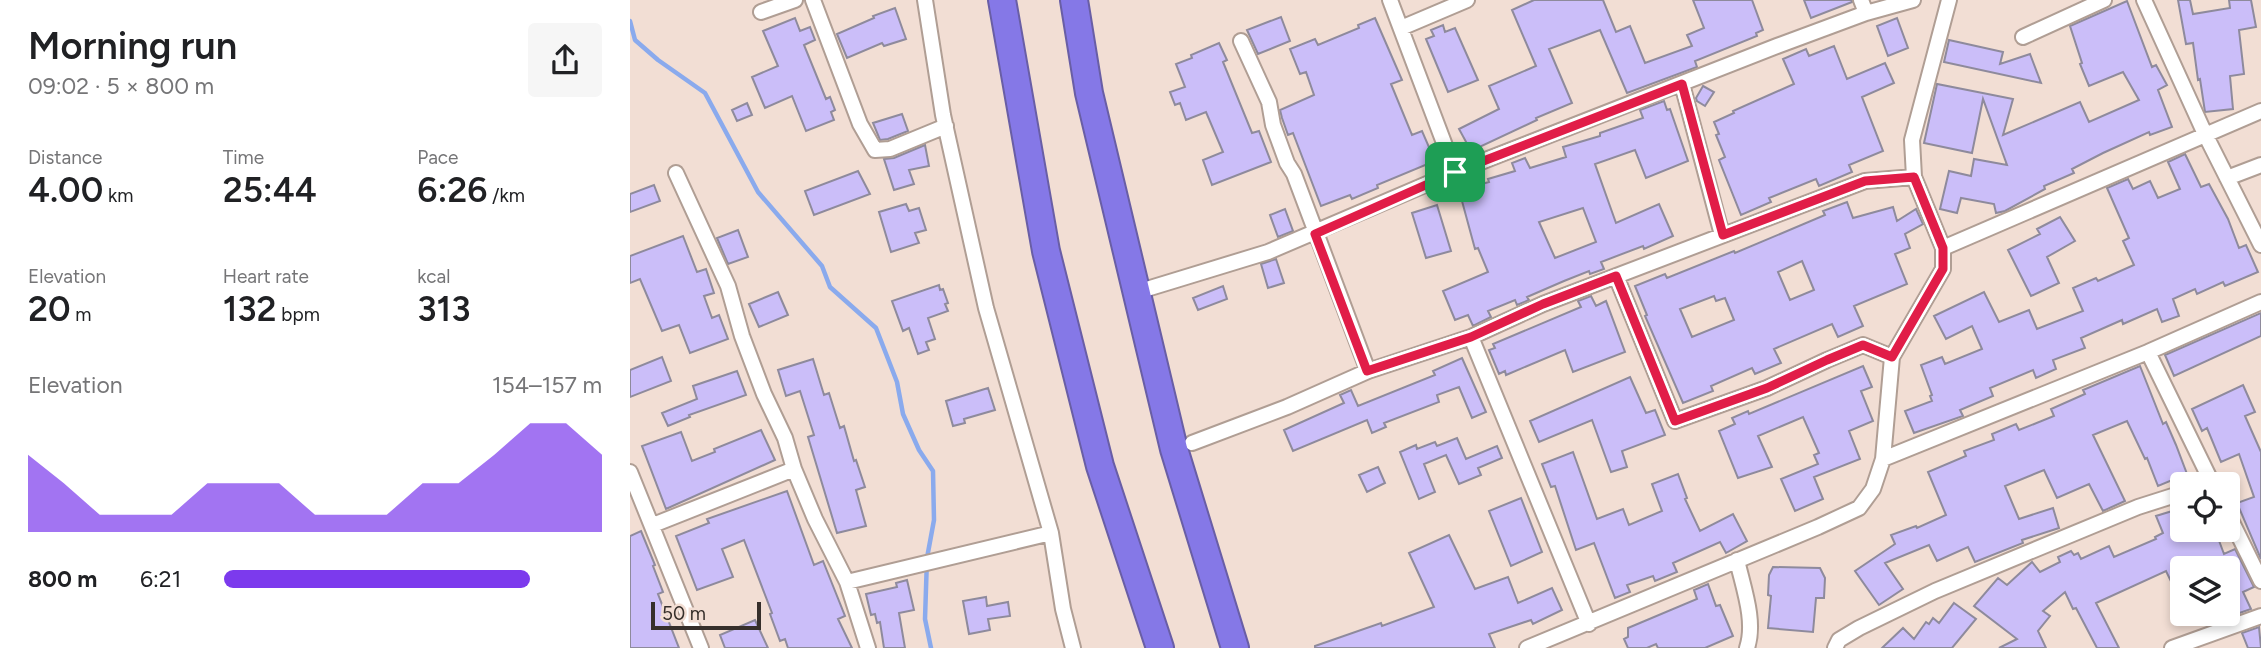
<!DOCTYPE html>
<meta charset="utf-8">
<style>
body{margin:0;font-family:Figtree,sans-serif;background:#f6f6f6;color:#202124;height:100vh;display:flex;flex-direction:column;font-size:26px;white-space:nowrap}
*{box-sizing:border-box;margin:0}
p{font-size:23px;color:#757577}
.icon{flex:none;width:38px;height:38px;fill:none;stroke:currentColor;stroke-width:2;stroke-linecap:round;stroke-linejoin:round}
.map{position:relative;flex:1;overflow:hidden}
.drawer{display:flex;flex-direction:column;background:#fff;width:630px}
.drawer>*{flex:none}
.tools{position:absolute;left:1540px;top:472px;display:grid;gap:14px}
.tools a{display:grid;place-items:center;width:70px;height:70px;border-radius:7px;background:#fff;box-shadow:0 4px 10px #0003;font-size:35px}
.scale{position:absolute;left:21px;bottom:18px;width:110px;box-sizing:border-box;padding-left:7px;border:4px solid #362f2b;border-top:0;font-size:19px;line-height:24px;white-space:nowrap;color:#362f2b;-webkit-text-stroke:5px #f2ded4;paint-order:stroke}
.pin{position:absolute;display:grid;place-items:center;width:60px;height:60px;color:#fff;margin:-30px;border-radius:14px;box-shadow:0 4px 10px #0006}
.round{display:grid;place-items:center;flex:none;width:74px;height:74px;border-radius:7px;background:#f6f6f6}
.head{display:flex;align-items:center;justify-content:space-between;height:119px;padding:0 28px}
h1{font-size:38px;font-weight:600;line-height:52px}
.stats{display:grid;grid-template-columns:repeat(3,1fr);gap:10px;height:119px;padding:7px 28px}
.stats div{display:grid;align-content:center}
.stats b{font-size:35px;font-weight:600}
.stats small{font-size:19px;font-weight:400}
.stats p{font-size:19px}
.chart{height:196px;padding:14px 28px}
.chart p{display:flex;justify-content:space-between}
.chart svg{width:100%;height:126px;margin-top:7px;fill:#7c3aed;opacity:.7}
ul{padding:0 28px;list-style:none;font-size:23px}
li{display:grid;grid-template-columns:112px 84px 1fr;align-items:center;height:52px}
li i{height:18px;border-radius:9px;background:#7c3aed}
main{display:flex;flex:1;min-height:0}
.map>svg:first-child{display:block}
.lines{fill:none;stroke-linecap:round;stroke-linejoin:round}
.stream{stroke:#8aaaed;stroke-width:4.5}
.building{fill:#cbbef9;stroke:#8e8a9c;stroke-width:2;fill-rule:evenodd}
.minor-casing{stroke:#b09e94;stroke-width:18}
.motorway-casing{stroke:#695ea5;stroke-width:30}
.minor{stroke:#fff;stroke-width:14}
.motorway{stroke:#8578e7;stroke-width:26}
.route-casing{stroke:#fff;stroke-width:14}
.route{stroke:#e11d48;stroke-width:9}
</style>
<main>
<section class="drawer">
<div class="head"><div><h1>Morning run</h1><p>09:02 · 5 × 800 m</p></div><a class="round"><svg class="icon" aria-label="share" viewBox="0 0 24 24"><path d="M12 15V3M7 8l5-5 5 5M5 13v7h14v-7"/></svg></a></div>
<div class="stats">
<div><p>Distance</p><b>4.00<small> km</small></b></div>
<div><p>Time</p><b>25:44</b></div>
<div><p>Pace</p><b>6:26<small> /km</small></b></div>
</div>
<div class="stats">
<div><p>Elevation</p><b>20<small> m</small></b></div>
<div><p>Heart rate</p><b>132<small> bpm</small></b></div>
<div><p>kcal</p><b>313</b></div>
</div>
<div class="chart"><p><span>Elevation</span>154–157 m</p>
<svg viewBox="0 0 160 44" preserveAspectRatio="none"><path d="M0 44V17L10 27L20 38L30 38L40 38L50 27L60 27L70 27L80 38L90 38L100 38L110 27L120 27L130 17L140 6L150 6L160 17V44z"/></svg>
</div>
<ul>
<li><b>800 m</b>6:21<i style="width:81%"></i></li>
</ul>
</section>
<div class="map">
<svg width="1631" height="648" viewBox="0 0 1631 648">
<rect width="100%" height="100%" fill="#f2ded4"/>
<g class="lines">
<path class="stream" d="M0 21 5 40 28 60 75 93 128 192 192 266 200 287 246 328 267 382 273 414 289 450 303 471 304 520 297 558 295 619 301 648"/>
</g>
<path class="building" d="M904 0H973L986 32 1000 26 1015 63 1062 46 1057 35 1074 28 1063 0H1122L1133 30 1126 33 1127 36 1065 61 1067 67 997 93 970 30 919 49 942 103 906 118 907 120 841 151 829 129 869 109 859 86 906 66 882 10Z
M1174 0H1222V2L1181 18Z
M1548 0H1560L1563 14 1600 8 1599 0H1621L1626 27 1609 30 1614 74 1600 76 1603 109 1575 112 1570 79 1568 80 1563 43 1556 44Z
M1497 1 1522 67 1526 65 1537 85 1528 90 1542 127 1520 135 1519 132 1473 153 1442 169 1444 173 1414 186 1415 189 1375 211 1366 213 1364 204 1331 198 1327 213 1310 209 1319 171 1341 176 1344 159 1377 165 1353 99 1342 153 1294 143 1307 84 1383 99 1373 135 1450 102 1459 122 1509 100 1493 72 1459 86 1450 64 1452 63 1440 26Z
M265 8 276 39 254 46 252 43 217 58 207 34 244 18 243 16Z
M651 17 660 41 628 54 617 30Z
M165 18 170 31 180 27 185 40 174 45 196 99 200 97 205 110 201 112 204 120 176 131 162 96 135 108 122 77 148 66 133 31Z
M745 18 772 80 761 84 782 135 792 131 805 161 747 185 748 188 722 199 720 195 691 206 663 133 658 135 652 118 650 110 684 95 676 72 670 74 660 49 685 39 688 45 729 28 728 25Z
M1267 18 1278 48 1258 56 1247 26Z
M813 25 815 32 825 28 848 80 818 92 796 39 804 36 801 30Z
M1319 40 1373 52 1370 64 1400 54 1411 83 1314 62Z
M589 43 597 60 593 62 622 133 629 131 641 162 582 185 573 160 593 152 576 112 556 120 550 103 545 105 540 92 555 87 546 64 562 58 561 55Z
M1204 46 1217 79 1255 63 1264 83 1232 97 1253 151 1219 165 1222 172 1189 186 1186 179 1139 198 1141 202 1111 215 1089 160 1095 157 1086 135 1089 134 1084 122 1104 113 1103 111 1164 84 1153 59 1176 49 1179 56Z
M1073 86 1084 92 1075 106 1067 101 1066 98Z
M1034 101 1037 110 1040 109 1058 161 1016 178 1005 150 965 164 986 223 1029 204 1043 236 1014 249 1013 246 971 262 974 269 960 274 959 271 934 281 897 297 899 300 887 305 885 300 858 311 861 317 843 326 838 315 825 320 813 291 858 272 848 248 845 249 829 190 859 182 858 179 885 171 882 163 895 158 900 168 936 157 933 147 970 136V133L1013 118 1010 110ZM953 208 966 242 925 258 909 222Z
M117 103 122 115 107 121 102 110Z
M272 114 278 131 258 139 250 140 243 123Z
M295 145 299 166 279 170 284 184 264 190 254 159 264 158Z
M1555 154 1571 187 1579 184 1598 219 1609 248 1616 245 1628 272 1595 286 1593 282 1567 294 1565 289 1543 299 1549 316 1532 322 1527 309 1493 324 1492 320 1451 338 1455 348 1423 360 1426 369 1406 378 1403 370 1360 388 1363 396 1330 410 1333 416 1284 433 1275 411 1302 401 1300 396 1302 395 1291 365 1312 357 1315 364 1352 349 1342 326 1316 339 1304 316 1354 292 1369 322 1399 310 1407 329 1453 311 1443 288 1466 278 1468 281 1504 265 1493 241 1499 238 1477 188 1498 179 1503 189 1520 181 1528 198 1550 189 1538 162Z
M228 171 240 194 184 215 175 191Z
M24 185 30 201 0 212V194Z
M1217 202 1223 218 1263 207 1267 221 1286 209 1293 224 1275 234 1280 248 1265 254 1277 284 1224 306 1233 326 1208 337 1202 324 1144 349 1151 363 1125 374 1122 368 1081 386 1083 391 1053 403 1015 316 1017 315 1005 286 1035 274 1037 278 1104 251 1105 253 1195 215 1193 211ZM1172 261 1184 290 1160 300 1148 272ZM1084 296 1086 301 1095 298 1104 320 1062 337 1050 309Z
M276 204 279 211 289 208 296 230 285 233 289 243 261 252 249 212Z
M807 205 821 251 796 258 782 213Z
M655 209 663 231 648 237 640 215Z
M1430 217 1445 241 1417 257 1429 283 1401 296 1378 250 1410 234 1407 229Z
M108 230 118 257 98 264 87 238Z
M53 236 67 272 76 269 84 293 74 296 82 318 89 315 98 339 60 353 49 325 32 331 10 279 0 283V256Z
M646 259 654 283 638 288 631 264Z
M309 285 310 290 313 289 318 303 315 304 318 311 298 318 305 339 296 342 299 350 288 354 279 328 273 331 262 301Z
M593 286 597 299 568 310 563 298Z
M148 292 158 315 129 327 119 304Z
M961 296 966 306 976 301 995 352 943 372 935 350 876 375 875 371 869 374 859 350 865 348 863 344 951 307 948 301Z
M1631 313V336L1544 376 1535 355Z
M32 357 41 381 0 397V370Z
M832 358 856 412 842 418 829 387 807 395 809 402 754 423 756 427 742 433 737 420 663 451 654 430 714 403 710 395 721 390 728 406 805 375 803 371Z
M183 359 194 395 199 393 210 428 214 426 224 461 226 460 235 487 226 490 236 526 207 533 178 437 184 435 170 391 156 396 148 370Z
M1233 366 1242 387 1231 391 1243 421 1219 431 1230 459 1184 477 1193 499 1165 511 1151 479 1188 464 1184 455 1189 453 1173 417 1128 436 1142 467 1108 478 1089 431 1105 424 1102 418 1118 411 1119 414Z
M1510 366 1533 424 1536 422 1546 445 1557 474 1528 486 1517 458 1515 459 1497 421 1463 435 1495 501 1473 511 1459 484 1427 498 1414 470 1375 486 1389 519 1423 508 1429 528 1392 540 1393 543 1345 562 1338 547 1307 561 1299 545 1255 563 1273 589 1249 605 1225 571 1265 544 1261 535 1286 526 1287 528 1316 515 1298 472 1336 456 1334 451 1364 440 1362 434 1386 424 1389 430 1424 416 1421 409 1455 394 1453 390Z
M107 371 116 395 59 415 60 417 38 426 32 413 67 399 63 386Z
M1000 377 1016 413 1025 410 1035 435 992 451 997 467 981 472 962 420 909 442 900 421Z
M1613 385 1625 412 1615 416 1631 452V559L1607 503 1624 497 1609 454 1591 462 1577 428 1572 431 1562 409Z
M358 388 365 410 334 419 335 423 323 426 316 401Z
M131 430 145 460 36 509 12 446 51 432 62 461 85 452 84 449Z
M827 438 836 459 867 446 872 458 848 468 851 475 829 484 816 455 794 464 805 492 789 499 770 452 786 445 787 449 805 442 807 446Z
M943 452 967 519 993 509 999 525 1032 511 1022 484 1048 474 1057 498 1055 499 1070 531 1103 514 1117 541 1096 553 1090 542 1043 563 1047 572 1025 581 1023 576 997 585 1000 592 985 598 964 543 946 550 925 486 921 487 912 464Z
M748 467 755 483 737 492 729 475Z
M157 491 184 565 193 561 215 616 208 619 222 648H158L155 639 150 641 140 614 142 613 114 540 92 549 103 577 67 590 46 536 79 523 77 519Z
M891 498 912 552 881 566 859 511Z
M1552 508V530H1585L1594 554 1605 549 1624 587 1613 592 1621 609 1598 617V569H1552V604L1536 571 1466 603 1489 648H1467L1446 608 1443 609 1435 592 1413 611 1420 616 1408 631 1416 648H1369L1387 639 1344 606 1368 578 1377 585 1402 562 1410 572 1430 562 1428 557 1441 551 1444 555 1448 553 1451 559 1479 546 1484 557 1526 539 1525 537 1533 533 1526 516Z
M11 531 25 565 23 566 33 592 28 594 49 648H0V536Z
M819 535 845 589 878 577 888 603 922 588 932 610 903 624 901 620 859 634 865 648H685V646L751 623 752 626 804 607 779 553Z
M1143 567 1190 568 1195 578 1194 598H1186L1183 632 1138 628 1141 596 1138 595 1139 575Z
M277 580 284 610 269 613 275 648H254L250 622 247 623 245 614 241 615 236 594 267 587 266 583Z
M1078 584 1086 606 1090 605 1103 636 1075 648H1028L1026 644 1017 648H998L994 639 998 637V628L1067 599 1064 590Z
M356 597 357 606 378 602 380 616 358 619 360 630 339 634 333 601Z
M1324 603 1346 619 1322 648H1252L1273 628 1284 639 1296 622 1299 624 1303 618 1309 623Z
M125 620 138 648H95L90 635Z
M1629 627 1631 648H1618L1612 633Z"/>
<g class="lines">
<defs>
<path id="minor" d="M183 0 230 124 245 150 260 149 316 126
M295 0 313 115 356 308 421 533 433 609 443 648
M760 0 825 172
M1231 0 1236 13
M1514 0 1575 134 1631 245
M131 12 165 0
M771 28 837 0
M1393 37 1474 0
M611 41 639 102 643 125 657 163 664 174 738 371
M1052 84 1092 235
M46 173 98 286 112 336 134 394 155 438 164 469 185 519 217 582 238 648
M1597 178 1631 165
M1313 248 1631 111
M986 276 1045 421 1137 388 1197 360 1233 345 1262 357
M507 292 638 252 825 172 1147 46 1236 13 1283 0
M841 337 959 624
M1518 352 1583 485
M562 443 657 407 738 371 841 337 913 304 1235 181 1284 177
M1253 459 1518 352 1631 302
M0 472 71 648
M1598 514 1631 581
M23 525 164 469
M1107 560C1113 587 1126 621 1117 648
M217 582 421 533
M897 648 1188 527 1229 508 1243 489 1253 459 1262 357 1313 269V248L1284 177 1282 140 1319 0
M1205 648 1209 640 1229 628 1305 591 1508 507 1552 493
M1542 648 1631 616"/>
<path id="motorway" d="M372 0 416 251 470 466 530 648
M444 0 459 93 544 449 605 648"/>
</defs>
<use href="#minor" class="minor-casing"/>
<use href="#motorway" class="motorway-casing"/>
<use href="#minor" class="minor"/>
<use href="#motorway" class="motorway"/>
</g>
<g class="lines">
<defs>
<path id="route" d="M1052 84 1093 235 1235 181 1284 177 1313 248V269L1262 357 1233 345 1197 360 1137 388 1045 421 986 276 913 304 841 337 737 371 685 234 825 172Z"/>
</defs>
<use href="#route" class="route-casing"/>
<use href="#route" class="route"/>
</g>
</svg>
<div class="tools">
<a><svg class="icon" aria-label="locate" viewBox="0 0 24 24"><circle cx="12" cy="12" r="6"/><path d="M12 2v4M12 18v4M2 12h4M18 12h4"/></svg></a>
<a><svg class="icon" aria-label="layers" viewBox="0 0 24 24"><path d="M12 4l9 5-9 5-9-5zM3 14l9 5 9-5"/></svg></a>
</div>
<div class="scale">50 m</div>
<div class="pin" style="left:825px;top:172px;background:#1e9e55"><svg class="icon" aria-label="arrive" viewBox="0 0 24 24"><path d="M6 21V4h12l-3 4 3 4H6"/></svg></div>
</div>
</main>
